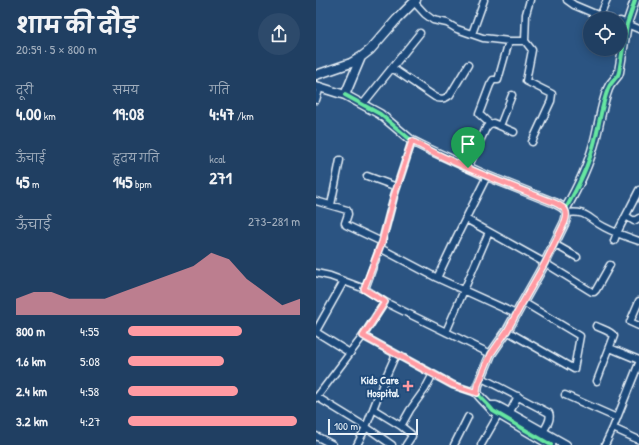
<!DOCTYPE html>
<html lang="hi">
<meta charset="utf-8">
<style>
body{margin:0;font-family:"Patrick Hand","Playpen Sans Deva",sans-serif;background:#2d4a6b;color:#f1f3f6;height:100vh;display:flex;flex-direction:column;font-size:15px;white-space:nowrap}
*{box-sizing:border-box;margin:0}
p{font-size:13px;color:#a2afbe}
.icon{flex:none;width:22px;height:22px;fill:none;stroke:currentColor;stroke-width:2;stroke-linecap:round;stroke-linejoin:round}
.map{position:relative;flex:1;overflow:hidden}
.sheet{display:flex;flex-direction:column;background:#203f62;width:316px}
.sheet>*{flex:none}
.tools{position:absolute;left:267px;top:12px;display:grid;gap:8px}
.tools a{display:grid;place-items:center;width:44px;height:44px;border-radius:50%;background:#203f62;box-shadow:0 2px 10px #0003,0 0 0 1px #3d5877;font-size:20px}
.scale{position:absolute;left:12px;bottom:10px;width:90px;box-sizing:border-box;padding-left:4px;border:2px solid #e8f1f8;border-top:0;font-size:11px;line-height:14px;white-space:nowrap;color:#e8f1f8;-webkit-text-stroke:3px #1f4a7a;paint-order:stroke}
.pin{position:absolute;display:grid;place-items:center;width:34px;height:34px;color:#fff;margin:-41px -17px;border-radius:50% 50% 50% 0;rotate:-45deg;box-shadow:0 0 4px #0007}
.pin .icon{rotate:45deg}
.round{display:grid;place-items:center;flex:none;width:42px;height:42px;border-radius:21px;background:#2d4a6b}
.overview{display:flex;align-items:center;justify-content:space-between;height:68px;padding:0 16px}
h1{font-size:22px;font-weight:700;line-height:30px}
.figures{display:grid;grid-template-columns:repeat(3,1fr);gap:6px;height:68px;padding:4px 16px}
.figures div{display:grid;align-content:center}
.figures b{font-size:17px;font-weight:700}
.figures small{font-size:11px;font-weight:400}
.figures p{font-size:11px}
.chart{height:112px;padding:8px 16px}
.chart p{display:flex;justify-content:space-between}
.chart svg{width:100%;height:72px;margin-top:4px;fill:#ff9aa2;opacity:.7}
ul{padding:0 16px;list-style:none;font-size:13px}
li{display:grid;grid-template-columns:64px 48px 1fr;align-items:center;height:30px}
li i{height:10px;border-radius:5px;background:#ff9aa2}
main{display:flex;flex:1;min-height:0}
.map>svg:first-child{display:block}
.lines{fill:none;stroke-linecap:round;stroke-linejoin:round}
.street-casing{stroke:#e8f1f8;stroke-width:9}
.secondary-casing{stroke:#e8f1f8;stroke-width:11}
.street{stroke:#1f4a7a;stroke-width:6}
.secondary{stroke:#1f4a7a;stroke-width:8}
.cycleway-casing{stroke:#1f4a7a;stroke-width:6}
.cycleway{stroke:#66e7a1;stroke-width:4}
.route-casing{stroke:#fff;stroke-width:8}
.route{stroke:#ff9aa2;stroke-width:5}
.poi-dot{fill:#ff9aa2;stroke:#1f4a7a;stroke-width:1.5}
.labels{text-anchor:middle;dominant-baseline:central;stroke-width:4;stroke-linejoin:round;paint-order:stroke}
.poi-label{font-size:11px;font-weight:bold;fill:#e8f1f8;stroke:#1f4a7a;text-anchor:end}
</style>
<main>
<section class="sheet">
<div class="overview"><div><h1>शाम की दौड़</h1><p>20:59 · 5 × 800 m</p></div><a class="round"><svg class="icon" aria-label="share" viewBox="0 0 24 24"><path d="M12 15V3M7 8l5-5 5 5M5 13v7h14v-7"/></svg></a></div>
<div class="figures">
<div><p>दूरी</p><b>4.00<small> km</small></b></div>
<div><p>समय</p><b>19:08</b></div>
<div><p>गति</p><b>4:47<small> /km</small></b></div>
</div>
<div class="figures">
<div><p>ऊँचाई</p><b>45<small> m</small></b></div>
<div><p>हृदय गति</p><b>145<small> bpm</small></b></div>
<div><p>kcal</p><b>271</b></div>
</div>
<div class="chart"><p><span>ऊँचाई</span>273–281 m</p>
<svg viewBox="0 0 160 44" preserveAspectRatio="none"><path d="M0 44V34L10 30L20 30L30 34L40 34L50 34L60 30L70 26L80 22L90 18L100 14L110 6L120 10L130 22L140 30L150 38L160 34V44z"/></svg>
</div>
<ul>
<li><b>800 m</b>4:55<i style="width:66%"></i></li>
<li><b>1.6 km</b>5:08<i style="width:56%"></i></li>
<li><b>2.4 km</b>4:58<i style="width:64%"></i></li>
<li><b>3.2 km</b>4:27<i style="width:98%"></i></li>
</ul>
</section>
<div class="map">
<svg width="323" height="445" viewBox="0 0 323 445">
<rect width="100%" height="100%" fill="#2b5482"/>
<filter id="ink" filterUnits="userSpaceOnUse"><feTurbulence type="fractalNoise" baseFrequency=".025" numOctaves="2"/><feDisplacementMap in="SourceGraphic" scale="8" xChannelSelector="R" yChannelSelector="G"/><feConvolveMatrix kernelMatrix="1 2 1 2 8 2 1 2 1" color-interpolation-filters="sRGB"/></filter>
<g filter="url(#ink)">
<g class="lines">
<defs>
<path id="street" d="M251 0 258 5 284 16
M291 0 284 16 295 19
M98 2 109 14 117 20 131 23 141 29 167 38 193 41H209L210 14 214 0
M304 21 311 24 323 29
M156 34 168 0
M209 41 216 50 210 81 236 94 235 101 216 142
M76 68 119 97C125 100 129 99 134 95L152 65
M0 100 4 87
M47 104 104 33
M174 124 163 114 174 85 177 80H182L193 41
M184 126 196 95
M152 168 170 128C172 125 173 124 177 123L198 132
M51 176 81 187
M0 201 31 210 32 214 29 223 30 225 66 242
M15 205 24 160
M251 213C271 210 272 219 288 227 299 233 311 237 323 241
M310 216 318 221 323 218
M150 219 229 263 276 292H278L280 290 294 265
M298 241 301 233 323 190
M238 244 261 257
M64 248 121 278 200 314
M0 273 14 276 49 289 69 302 83 309 175 354
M121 278 140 238 171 176
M49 289 66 242 78 196 96 141
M323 301 314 322 323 326
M280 326C286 329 295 331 298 336L281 381
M0 331 28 281
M191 331 258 369 264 336 207 302
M0 332 34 353
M130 332 173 232
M47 336 137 385 161 393
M294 348 323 360
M166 378 233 413C236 420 229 428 225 435
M249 395 301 418
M0 397H1L47 336 69 302
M0 398 1 397 50 427 76 445
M57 409 85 426 94 410 109 389 117 374
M192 416 202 396
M85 426 95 434 96 436 90 445
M297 428 323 440
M0 436 17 445
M41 445 50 427 68 381 80 354
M138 445 152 417
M165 445 184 412
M289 445 297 428 323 363"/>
<path id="secondary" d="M0 75 35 63 45 57
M0 86 29 95 45 57 54 50 81 19 100 0
M29 95 64 114 96 141 112 149 171 176 239 203C249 208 253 211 249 222L229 263 207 302 191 331 175 354 162 385 161 393C166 400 172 404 177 411L235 445
M249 210C261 189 272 167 278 144 283 126 285 107 292 89L294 85 302 75 303 72 311 24 319 0
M174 406H180L186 409 250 445"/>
</defs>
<use href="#street" class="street-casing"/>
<use href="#secondary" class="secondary-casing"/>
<use href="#street" class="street"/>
<use href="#secondary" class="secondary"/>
<defs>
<path id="cycleway" d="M29 95 64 114 96 141 112 149 171 176 239 203C249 208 253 211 249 222L229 263 207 302 191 331 175 354 162 385 161 393C166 400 172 404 177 411L235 445
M249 210C261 189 272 167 278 144 283 126 285 107 292 89L294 85 302 75 303 72 311 24 319 0"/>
</defs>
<use href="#cycleway" class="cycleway-casing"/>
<use href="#cycleway" class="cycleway"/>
</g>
</g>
<g class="lines" filter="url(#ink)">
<defs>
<path id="route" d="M96 141C141 166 191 184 239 203 249 208 253 211 249 222L229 263 207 302 191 331 175 354 162 385 161 393 137 385 47 336 69 302 48 289 66 242 78 196Z"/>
</defs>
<use href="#route" class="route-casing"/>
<use href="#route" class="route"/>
</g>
<path class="poi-dot" d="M90 380h4v4h4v4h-4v4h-4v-4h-4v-4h4z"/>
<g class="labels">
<g class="poi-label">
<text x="83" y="380">Kids Care<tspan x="83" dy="13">Hospital</tspan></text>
</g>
</g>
</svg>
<div class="tools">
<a><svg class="icon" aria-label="locate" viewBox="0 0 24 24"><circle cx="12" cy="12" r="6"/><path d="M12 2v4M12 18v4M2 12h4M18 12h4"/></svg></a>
</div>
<div class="scale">100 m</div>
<div class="pin" style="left:152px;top:168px;background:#1e9e55"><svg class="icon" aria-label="arrive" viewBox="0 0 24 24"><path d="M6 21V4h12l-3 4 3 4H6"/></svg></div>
</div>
</main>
